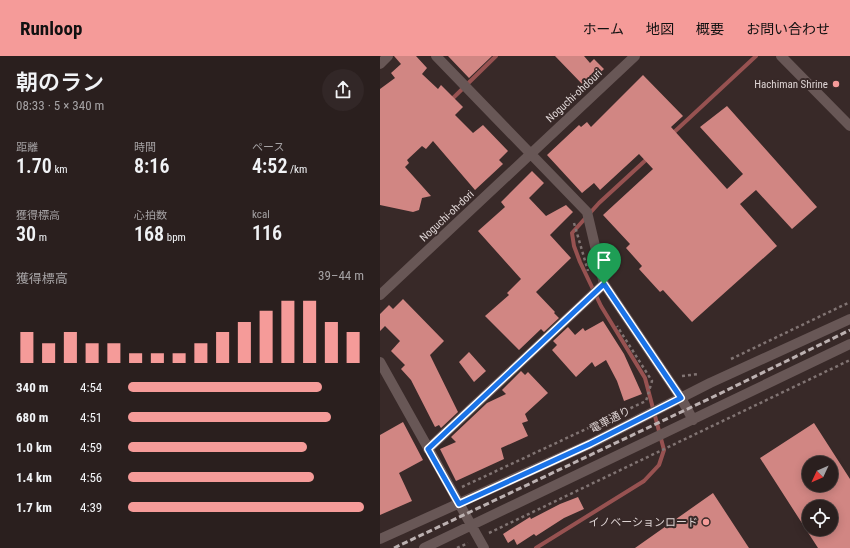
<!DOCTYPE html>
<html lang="ja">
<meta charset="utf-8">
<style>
body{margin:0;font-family:"Roboto Condensed","Noto Sans JP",sans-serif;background:#322727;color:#f1f3f6;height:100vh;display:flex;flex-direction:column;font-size:15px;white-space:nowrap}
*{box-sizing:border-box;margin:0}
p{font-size:13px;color:#a5a2a4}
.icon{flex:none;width:22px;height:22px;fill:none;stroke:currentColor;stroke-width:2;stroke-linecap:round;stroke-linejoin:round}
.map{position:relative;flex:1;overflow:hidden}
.details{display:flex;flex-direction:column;background:#2a1f1e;width:380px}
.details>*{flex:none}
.needle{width:26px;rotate:226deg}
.tools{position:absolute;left:422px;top:400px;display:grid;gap:8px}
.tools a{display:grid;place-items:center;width:36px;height:36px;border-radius:50%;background:#2a1f1e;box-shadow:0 2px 10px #0003,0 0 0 1px #463d3c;font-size:20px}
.pin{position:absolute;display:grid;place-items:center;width:34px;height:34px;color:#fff;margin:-41px -17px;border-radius:50% 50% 50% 0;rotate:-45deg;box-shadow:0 0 4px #0007}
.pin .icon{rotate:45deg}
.round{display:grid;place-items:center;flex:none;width:42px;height:42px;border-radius:21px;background:#322727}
.overview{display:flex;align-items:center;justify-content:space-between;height:68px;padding:0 16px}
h1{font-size:22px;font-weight:600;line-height:30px}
.stats{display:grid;grid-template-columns:repeat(3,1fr);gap:6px;height:68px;padding:4px 16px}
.stats div{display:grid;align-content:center}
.stats b{font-size:20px;font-weight:600}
.stats small{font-size:11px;font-weight:400}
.stats p{font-size:11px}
.chart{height:112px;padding:8px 16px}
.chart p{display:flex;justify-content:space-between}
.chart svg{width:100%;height:72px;margin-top:4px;stroke:#f59b99;stroke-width:6}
ul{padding:0 16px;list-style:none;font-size:13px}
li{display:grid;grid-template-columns:64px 48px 1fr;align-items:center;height:30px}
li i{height:10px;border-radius:5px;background:#f59b99}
header{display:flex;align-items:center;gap:24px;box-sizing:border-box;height:56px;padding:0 20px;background:#f59b99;color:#111}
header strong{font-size:19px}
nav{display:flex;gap:22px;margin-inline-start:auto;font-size:14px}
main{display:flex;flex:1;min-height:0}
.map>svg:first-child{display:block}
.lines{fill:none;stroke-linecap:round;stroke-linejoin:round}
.stream{stroke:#975251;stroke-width:4}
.building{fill:#d18683;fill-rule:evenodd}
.path{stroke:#817473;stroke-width:2.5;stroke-dasharray:3 3;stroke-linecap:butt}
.minor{stroke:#685756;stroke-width:10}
.rail{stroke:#bcb1b1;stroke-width:3;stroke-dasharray:6 3;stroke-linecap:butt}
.route-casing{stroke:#fff;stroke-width:8}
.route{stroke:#1a73e8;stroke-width:5}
.poi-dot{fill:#f59b99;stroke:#382928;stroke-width:1.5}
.labels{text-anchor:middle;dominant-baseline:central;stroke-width:4;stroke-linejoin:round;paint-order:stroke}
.poi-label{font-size:11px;fill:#ded4d4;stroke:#382928;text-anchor:end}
.street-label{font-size:11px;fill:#ded4d4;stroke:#382928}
</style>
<header>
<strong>Runloop</strong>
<nav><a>ホーム</a><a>地図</a><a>概要</a><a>お問い合わせ</a></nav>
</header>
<main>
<section class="details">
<div class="overview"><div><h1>朝のラン</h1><p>08:33 · 5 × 340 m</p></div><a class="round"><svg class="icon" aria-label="share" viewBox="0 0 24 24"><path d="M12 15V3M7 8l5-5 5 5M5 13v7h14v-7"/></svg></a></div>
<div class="stats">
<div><p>距離</p><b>1.70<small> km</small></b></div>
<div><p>時間</p><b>8:16</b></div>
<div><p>ペース</p><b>4:52<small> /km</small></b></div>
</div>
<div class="stats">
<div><p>獲得標高</p><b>30<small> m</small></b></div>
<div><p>心拍数</p><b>168<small> bpm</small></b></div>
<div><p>kcal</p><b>116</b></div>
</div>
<div class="chart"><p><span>獲得標高</span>39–44 m</p>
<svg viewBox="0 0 160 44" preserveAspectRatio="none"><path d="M5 44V25M15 44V32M25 44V25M35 44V32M45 44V32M55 44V38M65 44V38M75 44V38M85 44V32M95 44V25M105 44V19M115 44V12M125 44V6M135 44V6M145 44V19M155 44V25"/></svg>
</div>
<ul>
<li><b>340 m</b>4:54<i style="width:82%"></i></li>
<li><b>680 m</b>4:51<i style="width:86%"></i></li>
<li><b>1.0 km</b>4:59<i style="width:76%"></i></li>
<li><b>1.4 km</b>4:56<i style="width:79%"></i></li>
<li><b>1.7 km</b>4:39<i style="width:100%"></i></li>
</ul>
</section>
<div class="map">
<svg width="470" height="492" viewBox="0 0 470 492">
<rect width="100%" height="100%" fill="#382928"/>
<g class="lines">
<path class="stream" d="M70 45 116 0
M291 79 376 0
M156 492 264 425 279 409 284 394 265 322 221 250 200 206 194 190 192 177 219 147 268 102"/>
</g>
<path class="building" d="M14 0H36L47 12 42 18 58 33 61 29 83 51 75 59 93 77 103 69 128 95 119 104 123 108 95 134 53 85 46 93 42 90 27 104 29 107 25 111 51 140 42 142 39 154 33 156 0 149V33L15 22 11 17 21 8Z
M68 0H112L89 22Z
M175 0H204L210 7 214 3 224 13 205 31Z
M263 19 303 60 291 71 347 133 363 118 320 71 347 50 437 151 412 173 376 134 360 148 397 190 312 266 283 234 280 236 259 213 262 210 246 192 250 188 223 159 273 113 259 98 220 134 214 127 202 137 167 99 199 69 201 71 207 66 211 71Z
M152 115 164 127 149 142 166 160 186 149 193 156 170 179 191 202 156 236 175 256 174 257 179 262 164 276 161 273 139 294 105 260 129 239 127 237 141 223 98 175 125 151 121 146Z
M23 243 64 285 50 299 78 356 61 372 59 369 55 371 31 324 21 313 25 309 11 295 20 285 5 270 0 275V258L9 249 13 253Z
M223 265 244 298 262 338 244 345 237 325 226 304 215 311 212 306 196 321 172 294 177 289 173 285 188 271 195 279 203 272 205 275Z
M89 296 106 315 94 326 79 306Z
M141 315 145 319 148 316 168 337 145 358 148 365 142 367 148 380 121 392 124 403 76 425 60 393 76 386 71 381 107 347 126 338 122 334Z
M23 366 43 404 19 417 32 445 0 459V379Z
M434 367 470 423V492H438L380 402ZM429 407H451V429H429ZM429 451H451V473H429Z
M333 437 369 492H255Z
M198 441 204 453 184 462 156 480 154 478 137 489 134 483 128 487 123 478 150 461 151 463 180 448Z"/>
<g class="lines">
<path class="path" d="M194 167 208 215
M351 303 470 246
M302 320 319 318
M82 431 266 345 272 325 237 270
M109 477 470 304
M77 492 88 487"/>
<path class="minor" d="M56 0 207 156 224 228 301 342 313 364
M401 0 470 70
M0 8 8 0
M0 239 255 0
M0 306 104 492
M48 393 224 228
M0 483 210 388 330 327 470 263
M44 492 470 288"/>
<path class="rail" d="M14 492 337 339 470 274"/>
</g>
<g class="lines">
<defs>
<path id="route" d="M224 228 301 342 210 388 79 448 48 393Z"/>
</defs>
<use href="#route" class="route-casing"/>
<use href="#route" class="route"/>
</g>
<g class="poi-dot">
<circle cx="456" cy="28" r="4"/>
<circle cx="326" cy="466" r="4"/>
</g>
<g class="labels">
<g class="poi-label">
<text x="448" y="28">Hachiman Shrine</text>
<text x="318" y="466">イノベーションロード</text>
</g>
<g class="street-label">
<text transform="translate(194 40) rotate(-43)">Noguchi-ohdouri</text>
<text transform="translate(67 160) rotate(-43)">Noguchi-oh-dori</text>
<text transform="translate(230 364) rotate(-27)">電車通り</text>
</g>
</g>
</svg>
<div class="tools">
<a><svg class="needle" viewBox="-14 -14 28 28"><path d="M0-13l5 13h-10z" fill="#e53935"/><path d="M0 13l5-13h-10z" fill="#a5a2a4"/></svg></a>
<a><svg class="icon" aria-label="locate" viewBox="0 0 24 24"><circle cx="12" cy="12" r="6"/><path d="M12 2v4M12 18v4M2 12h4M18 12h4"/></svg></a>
</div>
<div class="pin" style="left:224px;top:228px;background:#1e9e55"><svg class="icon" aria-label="arrive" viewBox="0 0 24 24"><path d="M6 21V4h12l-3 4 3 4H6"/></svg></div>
</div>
</main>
